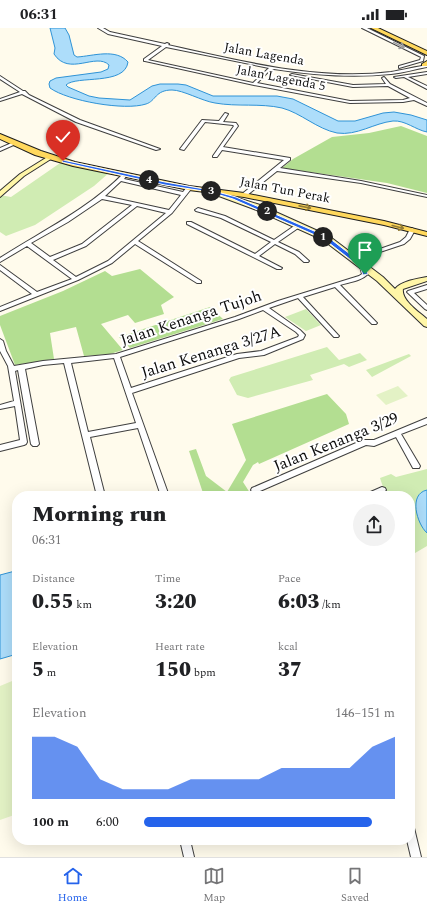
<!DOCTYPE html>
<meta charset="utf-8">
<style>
body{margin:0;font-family:Spectral,serif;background:#f2f2f2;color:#202124;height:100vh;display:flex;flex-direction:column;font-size:15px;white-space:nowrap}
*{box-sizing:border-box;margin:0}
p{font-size:13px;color:#757577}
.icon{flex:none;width:22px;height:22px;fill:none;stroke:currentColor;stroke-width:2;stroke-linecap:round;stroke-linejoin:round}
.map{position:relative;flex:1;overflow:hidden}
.details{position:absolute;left:12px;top:463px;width:403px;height:354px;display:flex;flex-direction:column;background:#fff;border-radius:16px;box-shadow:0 4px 16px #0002}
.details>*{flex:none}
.pin{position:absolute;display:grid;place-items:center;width:34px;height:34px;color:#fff;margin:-41px -17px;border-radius:50% 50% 50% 0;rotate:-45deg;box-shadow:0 0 4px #0007}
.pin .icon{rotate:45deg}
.km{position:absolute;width:20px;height:20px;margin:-10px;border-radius:50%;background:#222;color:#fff;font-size:11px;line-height:20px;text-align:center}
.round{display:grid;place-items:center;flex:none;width:42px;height:42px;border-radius:21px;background:#f2f2f2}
.headline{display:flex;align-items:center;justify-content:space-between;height:68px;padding:0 20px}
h1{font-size:22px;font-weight:800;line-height:30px}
.metrics{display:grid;grid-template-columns:repeat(3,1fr);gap:6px;height:68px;padding:4px 20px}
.metrics div{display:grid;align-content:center}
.metrics b{font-size:20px;font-weight:800}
.metrics small{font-size:11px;font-weight:400}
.metrics p{font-size:11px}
.chart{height:112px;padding:8px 20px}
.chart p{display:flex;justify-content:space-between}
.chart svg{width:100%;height:72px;margin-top:4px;fill:#2563eb;opacity:.7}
ul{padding:0 20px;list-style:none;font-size:13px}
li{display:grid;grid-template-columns:64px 48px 1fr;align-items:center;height:30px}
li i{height:10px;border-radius:5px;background:#2563eb}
.status{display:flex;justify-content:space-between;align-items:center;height:28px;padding:0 20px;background:#fff;direction:ltr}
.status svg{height:11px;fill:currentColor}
.dock{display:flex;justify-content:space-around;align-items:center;height:56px;border-top:1px solid #e0e0e0;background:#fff;font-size:11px;color:#757577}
.dock a{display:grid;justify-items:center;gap:2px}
.dock .active{color:#2563eb}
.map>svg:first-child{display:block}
.green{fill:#d0ecb3}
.forest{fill:#b3de91}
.pitch{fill:#e3f2c5}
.water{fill:#adddfa;stroke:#2f93d6}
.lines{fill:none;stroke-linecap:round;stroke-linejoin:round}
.street-casing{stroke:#3f3f3f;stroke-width:2}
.secondary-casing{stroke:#2e2e2e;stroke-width:2}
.primary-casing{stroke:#1d1d1d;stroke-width:2}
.street{fill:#fff;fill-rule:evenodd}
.secondary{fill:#fff6a7;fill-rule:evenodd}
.primary{fill:#ffd85c;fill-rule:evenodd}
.oneway{stroke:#9e9e9e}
.oneway2{stroke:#927c38}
.route{fill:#2563eb;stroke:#fff}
.labels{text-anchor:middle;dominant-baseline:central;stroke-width:4;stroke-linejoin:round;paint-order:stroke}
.far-street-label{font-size:13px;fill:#0c0c0c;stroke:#fff}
.street-label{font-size:16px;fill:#0c0c0c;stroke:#fff}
</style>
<div class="status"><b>06:31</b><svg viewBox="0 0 49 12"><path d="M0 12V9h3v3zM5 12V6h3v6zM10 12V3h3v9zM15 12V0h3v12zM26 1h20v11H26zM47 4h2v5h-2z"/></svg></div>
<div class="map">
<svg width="427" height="829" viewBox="0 0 427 829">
<rect width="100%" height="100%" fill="#fffbec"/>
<path class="green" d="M63 133 110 144 94 158 35 197 6 208 0 204V167L11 169Z
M306 281 321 297 306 303 285 289Z
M327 319 339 332 360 325 367 332 349 339 344 336 310 347 313 352 248 370 237 367 229 352 231 349Z
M409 326 411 328 372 349 366 342Z
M427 441V518L410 528V468H386L380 450 391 446 396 449Z"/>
<path class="forest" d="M401 98 427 108V165L387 155 282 140 293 131 332 109 369 105Z
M140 241 174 269 161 277 164 286 135 295 128 287 101 296 123 322 110 326 84 328 76 299 50 305 54 331 15 337 0 297V288L63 263 105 243 112 248Z
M210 279 223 291 130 320 119 309Z
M327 366 346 386 349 396 259 436 258 434 253 437 243 454 252 468H204L189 423 196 421 206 448 227 464 246 432 232 396Z"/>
<path class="pitch" d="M398 358 408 368 386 377 376 367Z
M17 651V786L0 792V658Z"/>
<path class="water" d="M50 0H65L69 7 74 27 77 29C93 28 116 20 128 34 125 58 76 47 66 57L68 59 89 68 99 70 130 72 152 58 160 56H178L186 57 213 68H277L293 71 338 93H355L383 85 394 84 411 87 427 92V104C416 102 405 92 393 93 374 95 357 108 337 105 317 101 301 85 282 80 260 75 237 79 215 75 202 73 183 62 172 62 155 62 156 73 146 76 125 83 68 73 50 60L49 56 50 53 56 50 101 44 108 41 109 37C96 24 69 49 54 26L55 20Z
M427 462V505C417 496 408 466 427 462Z
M15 543 17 558V626L0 631V547Z"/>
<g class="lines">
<defs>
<path id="street" d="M98 0H103L110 4 165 16 167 15 169 16 168 17C240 33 316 53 391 44 403 42 415 39 427 37V39C415 41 403 45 391 46 352 50 312 47 274 41L269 43 257 55 350 73 403 72 410 70 388 58 353 59 290 47 292 46 353 57 386 56 382 50 384 49 390 56 427 75V78L414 72 403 74 350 75 254 57 145 33H144V31L162 18 108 6ZM166 19 269 40 253 55 148 32Z
M362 0H367L424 28 423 33 399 40V38L420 32 421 29Z
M427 44V46L408 49 427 58V61L404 49 396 50 394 49Z
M0 48 23 63H25L29 67 80 92 160 121 156 122 76 94 22 66 0 73V71L20 64 0 51Z
M225 85 228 86 223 94 236 95 238 98 223 119 290 130V132L280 140 361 153 427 167V169L361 155 277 143 246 168H242V166L284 132 222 122 217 129H213V128L234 98 233 97 205 94 184 122 180 121 202 92 219 93Z
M14 114 18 115 0 123V120Z
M123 146 127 147 124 151 183 164 187 159H191V161L172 185 138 213 201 253V255H197L135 216 112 235 78 252 0 283V279L32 266 0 242V237L37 264 72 251 27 218 0 234V230C42 203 87 182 123 146ZM121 153 181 167 169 182 105 168ZM102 171 132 177 82 216 50 229 31 215 68 194ZM137 178 166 185 108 233 76 249 53 232 86 218Z
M198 180 225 188 274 212 297 196H301V198L278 214 299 224 309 233 308 234H304L295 226 275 216 259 228 282 240 281 241H277L187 196V194H191L255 226 271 214 221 190 196 183 195 182Z
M412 200 415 202 410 211 404 216 356 232 354 233 351 231 400 214 406 209 410 201Z
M363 236 366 238 368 246C361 253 350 254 340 257L376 294 377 295 376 296H372L335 259 303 269 338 307 339 308 338 309H334L298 270 269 280 300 302 305 307 303 311 264 327 239 330 132 365 169 468H161L138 400 90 409 105 468H97L64 335 43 337 25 341 39 416 37 418H33L31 416 18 342 15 343 27 414 26 416 24 417 0 423V417L20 412 15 378 0 381V377L14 373 8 338 0 323V311L3 313 6 323 14 338 43 333 116 326 235 289 278 273 359 248 362 246 360 238ZM263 282 296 304 299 307 298 309 261 323 237 326 131 360 120 329 239 291ZM114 330 136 395 88 404 71 335Z
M427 257V261L414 265 427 277V282L425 281 407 264 408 263Z
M427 390V396L401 406 420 438 419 440H413L396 409 374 418 366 417 260 463 263 468H255L251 462 252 460 363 412H374Z
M382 459 385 460 386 462C381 468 373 468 365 468L366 466Z
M410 799 414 800 415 804 421 829H411L407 812H410Z
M180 812H190L194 829H184Z"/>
<path id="secondary" d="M49 128 54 129 24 148 0 169V163L20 146Z
M210 161 260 177 329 208 383 249 395 261C401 253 417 251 427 249V253L403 261C401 272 419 284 427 291V299L424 298 377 253 323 212 254 181 208 164 207 163Z"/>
<path id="primary" d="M371 0H378L427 23V27Z
M427 33V38H422V36Z
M0 106 41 123 75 134 189 158 244 165 384 193 427 204V208L384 197 244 169 189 162 73 138 35 127 0 111Z"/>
</defs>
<use href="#street" class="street-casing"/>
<use href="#secondary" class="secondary-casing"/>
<use href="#primary" class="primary-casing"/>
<use href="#street" class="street"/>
<use href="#secondary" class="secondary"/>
<use href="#primary" class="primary"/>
</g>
<defs><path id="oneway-shaft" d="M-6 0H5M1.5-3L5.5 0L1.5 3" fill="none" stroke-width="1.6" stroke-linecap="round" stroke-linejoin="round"/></defs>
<use class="oneway" href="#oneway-shaft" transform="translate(399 17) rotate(26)"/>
<g class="oneway2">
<use href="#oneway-shaft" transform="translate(305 179) rotate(11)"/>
<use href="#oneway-shaft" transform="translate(398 199) rotate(14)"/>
</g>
<path class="route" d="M63 132 165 154 210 162 236 169 328 209 364 237 368 246 363 247 360 239 324 211 233 171 210 164 165 157 62 134Z"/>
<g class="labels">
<g class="far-street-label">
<text transform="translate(264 26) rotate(10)">Jalan Lagenda</text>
<text transform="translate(281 50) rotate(11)">Jalan Lagenda 5</text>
<text transform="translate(285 162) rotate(11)">Jalan Tun Perak</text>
</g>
<g class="street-label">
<text transform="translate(191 290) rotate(-18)">Jalan Kenanga Tujoh</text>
<text transform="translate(211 324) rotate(-17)">Jalan Kenanga 3/27A</text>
<text transform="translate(336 414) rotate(-22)">Jalan Kenanga 3/29</text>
</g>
</g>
</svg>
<div class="pin" style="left:365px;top:246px;background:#1e9e55"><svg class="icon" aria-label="arrive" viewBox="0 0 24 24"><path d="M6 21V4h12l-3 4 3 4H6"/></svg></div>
<div class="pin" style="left:63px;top:133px;background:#d93025"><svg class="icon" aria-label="check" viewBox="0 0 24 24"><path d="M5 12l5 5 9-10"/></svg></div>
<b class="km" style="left:323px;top:209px">1</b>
<b class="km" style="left:267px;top:183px">2</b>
<b class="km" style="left:211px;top:163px">3</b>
<b class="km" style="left:149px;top:152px">4</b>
<section class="details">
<div class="headline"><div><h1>Morning run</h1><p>06:31</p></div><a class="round"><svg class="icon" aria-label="share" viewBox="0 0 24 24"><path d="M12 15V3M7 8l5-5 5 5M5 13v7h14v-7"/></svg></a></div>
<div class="metrics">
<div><p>Distance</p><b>0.55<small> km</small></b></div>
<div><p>Time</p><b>3:20</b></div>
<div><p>Pace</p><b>6:03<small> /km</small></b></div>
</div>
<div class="metrics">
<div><p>Elevation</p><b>5<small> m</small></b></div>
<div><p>Heart rate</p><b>150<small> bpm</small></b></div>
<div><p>kcal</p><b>37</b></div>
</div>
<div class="chart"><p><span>Elevation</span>146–151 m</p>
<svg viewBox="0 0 160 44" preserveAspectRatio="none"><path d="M0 44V6L10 6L20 12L30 32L40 38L50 38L60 38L70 32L80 32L90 32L100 32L110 25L120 25L130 25L140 25L150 12L160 6V44z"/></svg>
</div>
<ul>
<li><b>100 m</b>6:00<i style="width:91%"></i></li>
</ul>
</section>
</div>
<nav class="dock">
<a class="active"><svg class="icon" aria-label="home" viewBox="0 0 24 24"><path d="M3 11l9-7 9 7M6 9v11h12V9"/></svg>Home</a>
<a><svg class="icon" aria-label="map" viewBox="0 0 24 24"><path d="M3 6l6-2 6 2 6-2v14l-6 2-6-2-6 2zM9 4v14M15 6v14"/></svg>Map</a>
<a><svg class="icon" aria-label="saved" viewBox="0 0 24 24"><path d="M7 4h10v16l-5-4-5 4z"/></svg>Saved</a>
</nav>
